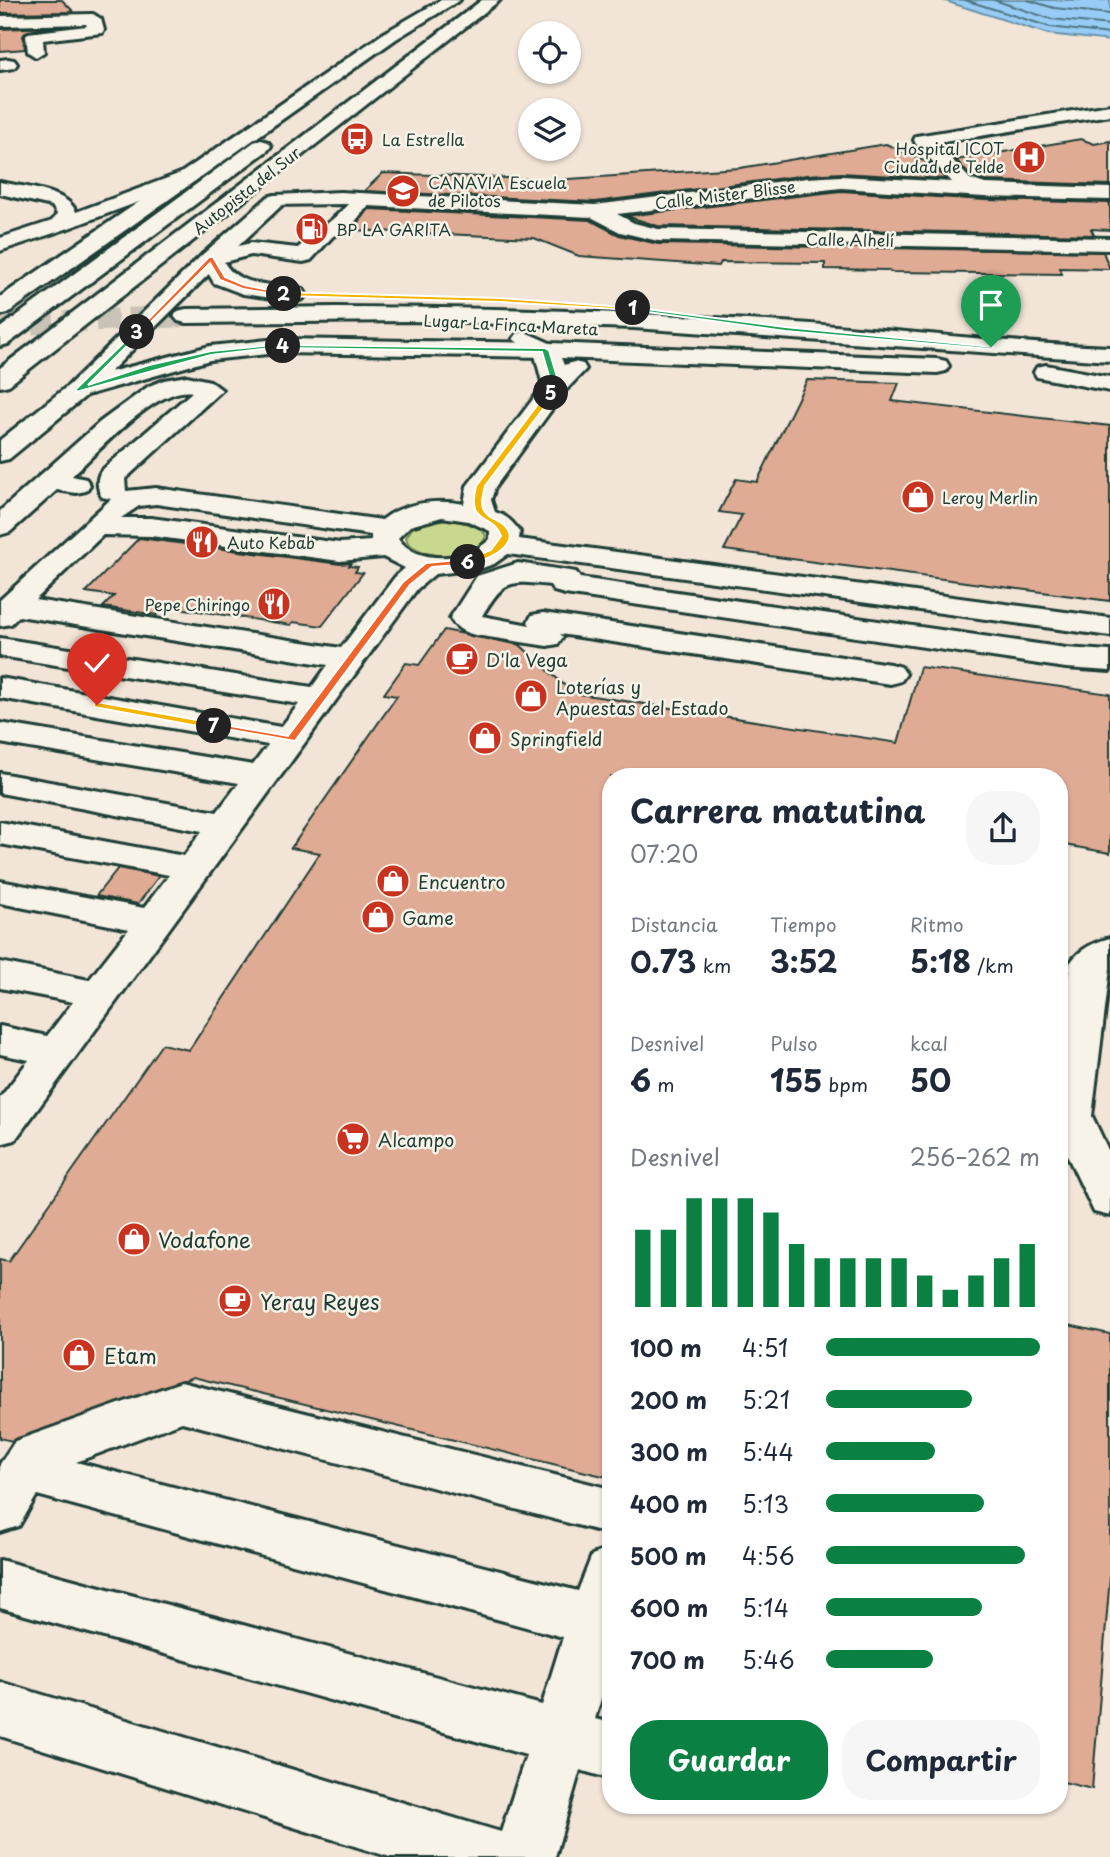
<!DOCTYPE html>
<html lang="es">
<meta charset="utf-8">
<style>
body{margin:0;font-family:"Playpen Sans",sans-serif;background:#f6f6f7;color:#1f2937;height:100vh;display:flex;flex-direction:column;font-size:26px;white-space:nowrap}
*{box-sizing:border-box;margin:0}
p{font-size:23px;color:#747a83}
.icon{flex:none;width:38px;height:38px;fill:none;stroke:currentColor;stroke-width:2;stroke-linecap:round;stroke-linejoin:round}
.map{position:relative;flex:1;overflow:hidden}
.sheet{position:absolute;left:602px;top:768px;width:466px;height:1046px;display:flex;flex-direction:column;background:#fff;border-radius:28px;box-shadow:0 2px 5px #0004}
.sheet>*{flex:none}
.fabs{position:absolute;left:518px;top:21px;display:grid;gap:14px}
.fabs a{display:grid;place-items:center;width:63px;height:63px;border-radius:50%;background:#fff;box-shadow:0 2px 5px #0004;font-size:35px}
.pin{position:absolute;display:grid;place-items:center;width:60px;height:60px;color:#fff;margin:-72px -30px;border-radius:50% 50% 50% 0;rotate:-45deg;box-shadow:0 0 7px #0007}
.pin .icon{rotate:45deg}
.km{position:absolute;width:35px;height:35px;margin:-18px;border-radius:50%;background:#222;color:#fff;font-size:19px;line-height:35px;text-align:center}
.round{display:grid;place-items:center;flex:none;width:74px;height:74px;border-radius:28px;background:#f6f6f7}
.overview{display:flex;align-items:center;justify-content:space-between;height:119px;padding:0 28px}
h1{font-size:32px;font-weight:700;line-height:52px}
.metrics{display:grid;grid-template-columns:repeat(3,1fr);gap:10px;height:119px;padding:7px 28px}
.metrics div{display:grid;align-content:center}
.metrics b{font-size:30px;font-weight:700}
.metrics small{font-size:19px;font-weight:400}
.metrics p{font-size:19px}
.chart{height:196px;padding:14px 28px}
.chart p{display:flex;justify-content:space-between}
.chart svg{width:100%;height:126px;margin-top:7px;stroke:#0b8043;stroke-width:6}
.primary-button{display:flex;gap:14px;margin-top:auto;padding:14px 28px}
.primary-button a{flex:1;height:80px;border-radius:28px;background:#0b8043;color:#fff;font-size:28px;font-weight:700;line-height:80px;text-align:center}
.primary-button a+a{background:#f6f6f7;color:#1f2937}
ul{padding:0 28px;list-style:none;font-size:23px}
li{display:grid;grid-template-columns:112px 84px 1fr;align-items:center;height:52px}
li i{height:18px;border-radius:9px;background:#0b8043}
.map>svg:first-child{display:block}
.green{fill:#c8d88c;stroke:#748a60;stroke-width:2}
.water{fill:#98cbf5;stroke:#6892a8;stroke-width:2}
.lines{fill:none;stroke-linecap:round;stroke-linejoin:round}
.shore{stroke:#4f7681;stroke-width:2}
.building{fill:#e0ab95;stroke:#1f3d34;stroke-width:2}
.minor-tunnel{stroke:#c8c3b6;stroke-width:22;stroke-dasharray:22 10;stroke-linecap:butt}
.minor-casing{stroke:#1f3d34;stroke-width:6}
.major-casing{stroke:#1f3d34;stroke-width:6}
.highway-casing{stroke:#1f3d34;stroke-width:6}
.minor{fill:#f7f3e8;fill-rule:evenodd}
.major{fill:#f7f3e8;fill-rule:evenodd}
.highway{fill:#f7f3e8;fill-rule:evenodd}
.split-1{fill:#22a559;stroke:#fff;stroke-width:2}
.split-2{fill:#f5b400;stroke:#fff;stroke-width:2}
.split-3{fill:#f0652b;stroke:#fff;stroke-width:2}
.split-4{fill:#22a559;stroke:#fff;stroke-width:2}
.split-5{fill:#22a559;stroke:#fff;stroke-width:2}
.split-6{fill:#f5b400;stroke:#fff;stroke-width:2}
.split-7{fill:#f0652b;stroke:#fff;stroke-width:2}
.split-8{fill:#f5b400;stroke:#fff;stroke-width:2}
.labels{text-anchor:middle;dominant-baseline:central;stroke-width:5;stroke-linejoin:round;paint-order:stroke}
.far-poi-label{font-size:16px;fill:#1f3d34;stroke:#f7f3e8;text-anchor:start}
.far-street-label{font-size:16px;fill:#1f3d34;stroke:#f7f3e8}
.poi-label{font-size:18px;fill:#1f3d34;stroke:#f7f3e8;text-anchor:start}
.near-poi-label{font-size:21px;fill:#1f3d34;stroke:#f7f3e8;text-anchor:start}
</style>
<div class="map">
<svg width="1110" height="1857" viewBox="0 0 1110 1857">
<rect width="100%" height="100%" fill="#f2e5d7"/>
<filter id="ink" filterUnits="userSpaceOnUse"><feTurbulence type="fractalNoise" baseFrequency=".0143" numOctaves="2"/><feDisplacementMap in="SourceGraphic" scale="14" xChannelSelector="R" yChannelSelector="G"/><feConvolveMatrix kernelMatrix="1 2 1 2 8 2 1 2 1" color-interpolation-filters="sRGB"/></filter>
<g filter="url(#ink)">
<path class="green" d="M447 519 479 526 486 536C476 563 425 559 408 543L406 537 414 526Z"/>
<path class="water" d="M942 0H1110V41L1048 34Z"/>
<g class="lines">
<path class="shore" d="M965 0 1050 27 1110 34
M994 0 1051 19 1110 25
M1028 0 1054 8 1110 14"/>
</g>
<path class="building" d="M0 0H62L74 12 0 13Z
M53 27 26 32 23 36 25 49 0 51V29Z
M1081 139 1094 144 1110 141V185L985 181 971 177 956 160Z
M886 144 931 164 946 179 841 173 807 175 595 202 364 191 383 173 553 180 740 168Z
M841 191 984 200 1110 203V230L1091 229 1094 235 658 226 626 216Z
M369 209 590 220 619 235 658 244 1103 252 1110 269 1060 268 1062 274 890 272 889 270 825 269V263L721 262 719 266 579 256 534 238 352 230Z
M807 380 899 383 892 401 1110 426V601L724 550 742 515 719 512 736 479 757 482Z
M139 538 340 564 351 563 349 566 358 567 355 572 363 573 322 626 293 622 291 625 165 606 157 615 103 607 114 596 86 592Z
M444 630 520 645 573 693 898 743 920 667 1110 694V853L1059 844V777H611V1478L193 1377 12 1441 0 1438V1259L9 1261 162 1044 189 1050 320 853 291 848 397 696 384 694 406 663 419 665Z
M118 868 159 876 138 904 96 896Z
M1059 1323 1110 1334V1577L1092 1789 1059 1781Z"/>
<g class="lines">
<path class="minor-tunnel" d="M0 325 186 316"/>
<defs>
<path id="minor" d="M93 14 101 19 104 30 102 33 43 40 44 52 36 57 28 52 26 36 28 33 87 26 86 24 0 26V16Z
M8 59 14 60 17 64 14 68 0 70V60Z
M1110 105V115L937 143 970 179 985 184 1110 188V200L984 197 841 188 617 214 634 223 658 229 1110 238V250L658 241 620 232 591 217 368 206 347 231 333 236 311 260 303 262 251 255 224 262C239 289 276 283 303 289L306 294 303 299 295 301 243 294 214 283 200 259 203 254 251 243 298 248C315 231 333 222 348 204L268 205 265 201 268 197 275 195 340 192 595 205 807 178 841 176 952 182 916 144 914 140 916 136Z
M188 171 195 173 198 177 195 181 8 313 0 315V297L181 173Z
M0 182C22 187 70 190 77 214L66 229 0 251V238L52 221 57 214 52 206 0 194Z
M335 307C484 307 633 312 781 322 891 329 1000 343 1110 347V361L634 328 410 321 186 323 178 321 174 316 178 311 186 309Z
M525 332 550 343 937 359 946 361 949 366 946 371 937 373 561 358 564 365 574 362 583 364 586 369 565 391 495 487 491 500 495 512C507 516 513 522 520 532L519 539 1110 618V636L508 554 494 564 479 569 435 574 417 589 15 1140 0 1144V1098L29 1060 0 1054V1026L47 1036 73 1002 0 988V962L89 980 129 929 0 903V881L144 908 169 875 0 844V822L184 856 202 831 0 793V773L217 812 239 783 0 743V723L253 765 268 745 0 698V678L281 727 299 704 0 656V638L312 687 328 665 19 616 11 624 0 626V600L111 499 102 497C97 489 96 479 101 471L192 392C156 386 97 453 72 476L86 479 90 485 86 491 76 493 57 490 10 532 0 535V511L100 422 149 386 164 380 187 376 210 381 222 390 125 479 126 491 156 488 382 520C404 502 437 499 464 504L467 486 543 386 535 355 513 339 517 334ZM156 504 371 535V541L340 543 151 518H121L139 506ZM442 517 468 521 490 531V539C469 561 417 566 398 538L410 526ZM103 535 151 536 340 561 383 557 405 568 395 577 341 648 35 600Z
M1046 365 1110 377V391L1037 377 1034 372 1037 367Z
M518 563 576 572 580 578 1066 648 1110 651V671L1066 668 565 594 554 591 550 585C508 580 504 580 482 616L530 625 528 622 532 615 543 613 890 664 901 667 906 674 901 681 890 684 560 634 563 637 558 644 547 646 475 635C463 632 456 628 450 618L477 576Z
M1110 938V968L1092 1116 1110 1154V1216L1094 1212 1059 1138V1044L1070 963C1080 949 1094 942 1110 938Z
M181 1382 611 1489V1534L182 1422 76 1462 578 1591 592 1555 611 1548V1666L595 1719 611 1723V1779L580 1770 555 1857H390L0 1736V1682L501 1832 526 1755 0 1608V1560L542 1705 563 1637 37 1495 19 1526 0 1532V1464L15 1441Z"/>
<path id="major" d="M275 195 282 197 285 201 282 205 219 264 110 372 210 346 278 339 545 343 554 345 557 350 554 355 545 357 278 353 210 360 87 395 9 459 0 461V440L69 385 203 254 268 197Z"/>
<path id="highway" d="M441 0H460L396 39 195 181 66 229H52L48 225 52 221 181 173 384 33Z
M482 0H500L9 385 0 387V368Z
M261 140 268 142 271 146 268 150 8 344 0 346V328L254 142Z"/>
</defs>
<use href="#minor" class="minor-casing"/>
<use href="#major" class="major-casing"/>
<use href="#highway" class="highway-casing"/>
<use href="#minor" class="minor"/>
<use href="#major" class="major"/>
<use href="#highway" class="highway"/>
</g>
</g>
<path class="split-1" d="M631 307 785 327 994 347 991 349 785 331 633 310Z"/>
<path class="split-2" d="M282 292 500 298 637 308 633 310 500 302 284 296Z"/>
<path class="split-3" d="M209 257H213L225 277 244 285 288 294 284 296 243 289 220 280 210 263 139 334H134Z"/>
<path class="split-4" d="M137 330 139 334 88 385 149 365 211 351 283 344 287 346 211 355 76 392V389Z"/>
<path class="split-5" d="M281 345 545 348 549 350 560 387 554 395 547 393 552 386 542 352 283 348Z"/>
<path class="split-6" d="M548 391 555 393 485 486C483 495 479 506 486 513 490 519 500 520 505 526 524 546 480 564 465 564V560L491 550 501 536C493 512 466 527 476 486Z"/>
<path class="split-7" d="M468 559 471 564 432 567 410 585 295 741 209 726 214 723 288 736 403 582 426 563Z"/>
<path class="split-8" d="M97 702 214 723 219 726 214 729 94 707V703Z"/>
<defs>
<symbol id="bus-disc" viewBox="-11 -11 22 22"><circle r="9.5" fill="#c8321e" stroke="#f7f3e8"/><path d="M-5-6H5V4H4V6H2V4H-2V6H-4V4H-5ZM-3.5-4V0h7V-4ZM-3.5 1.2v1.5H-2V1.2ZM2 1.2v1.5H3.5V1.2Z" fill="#fff"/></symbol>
<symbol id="hospital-disc" viewBox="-11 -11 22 22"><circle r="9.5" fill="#c8321e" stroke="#f7f3e8"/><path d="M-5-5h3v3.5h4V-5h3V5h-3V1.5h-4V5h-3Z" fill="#fff"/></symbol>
<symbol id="school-disc" viewBox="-11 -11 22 22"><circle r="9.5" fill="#c8321e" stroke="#f7f3e8"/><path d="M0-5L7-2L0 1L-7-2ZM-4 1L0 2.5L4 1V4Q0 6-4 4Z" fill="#fff"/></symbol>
<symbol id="fuel-disc" viewBox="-11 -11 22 22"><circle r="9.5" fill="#c8321e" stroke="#f7f3e8"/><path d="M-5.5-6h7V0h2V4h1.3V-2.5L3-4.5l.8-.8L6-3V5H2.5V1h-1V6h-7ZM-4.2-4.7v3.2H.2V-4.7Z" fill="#fff"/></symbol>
<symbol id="shop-disc" viewBox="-11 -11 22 22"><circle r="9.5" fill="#c8321e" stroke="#f7f3e8"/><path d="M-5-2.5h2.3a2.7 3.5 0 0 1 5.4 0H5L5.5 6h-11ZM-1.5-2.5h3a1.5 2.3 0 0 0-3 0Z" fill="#fff"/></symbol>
<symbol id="restaurant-disc" viewBox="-11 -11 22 22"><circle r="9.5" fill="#c8321e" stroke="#f7f3e8"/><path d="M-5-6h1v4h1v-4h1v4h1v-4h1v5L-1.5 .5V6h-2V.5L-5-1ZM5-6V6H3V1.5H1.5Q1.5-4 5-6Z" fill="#fff"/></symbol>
<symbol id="cafe-disc" viewBox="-11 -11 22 22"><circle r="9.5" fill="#c8321e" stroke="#f7f3e8"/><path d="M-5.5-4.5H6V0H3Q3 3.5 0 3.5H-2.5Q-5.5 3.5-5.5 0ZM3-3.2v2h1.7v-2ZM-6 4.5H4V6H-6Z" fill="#fff"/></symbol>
<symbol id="supermarket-disc" viewBox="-11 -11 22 22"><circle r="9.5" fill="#c8321e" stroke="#f7f3e8"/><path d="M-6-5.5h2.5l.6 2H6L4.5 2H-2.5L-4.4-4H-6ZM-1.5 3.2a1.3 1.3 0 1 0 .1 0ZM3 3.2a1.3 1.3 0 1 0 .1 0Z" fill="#fff"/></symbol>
</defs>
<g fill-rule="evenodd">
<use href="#bus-disc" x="338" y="120" width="38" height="38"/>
<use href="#hospital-disc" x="1010" y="138" width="38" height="38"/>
<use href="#school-disc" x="384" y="172" width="38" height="38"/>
<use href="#fuel-disc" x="293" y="210" width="38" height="38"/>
<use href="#shop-disc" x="899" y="478" width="38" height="38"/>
<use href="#restaurant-disc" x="183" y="523" width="38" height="38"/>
<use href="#restaurant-disc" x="255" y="585" width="38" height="38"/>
<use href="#cafe-disc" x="443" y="640" width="38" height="38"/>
<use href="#shop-disc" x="512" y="677" width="38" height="38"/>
<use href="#shop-disc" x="466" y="719" width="38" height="38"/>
<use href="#shop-disc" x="374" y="862" width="38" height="38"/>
<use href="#shop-disc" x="359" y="898" width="38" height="38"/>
<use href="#supermarket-disc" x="334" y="1120" width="38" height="38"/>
<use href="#shop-disc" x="115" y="1220" width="38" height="38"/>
<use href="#cafe-disc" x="216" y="1282" width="38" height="38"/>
<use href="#shop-disc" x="60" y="1336" width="38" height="38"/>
</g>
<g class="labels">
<g class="far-poi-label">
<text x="382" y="139">La Estrella</text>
<text x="1004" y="148" text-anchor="end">Hospital ICOT<tspan x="1004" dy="18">Ciudad de Telde</tspan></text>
<text x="428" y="182">CANAVIA Escuela<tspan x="428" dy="18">de Pilotos</tspan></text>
<text x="336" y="229">BP LA GARITA</text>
<text x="942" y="497">Leroy Merlin</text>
<text x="227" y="542">Auto Kebab</text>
<text x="250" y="604" text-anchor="end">Pepe Chiringo</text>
</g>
<g class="far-street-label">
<text transform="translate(246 190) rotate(-38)">Autopista del Sur</text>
<text transform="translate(725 194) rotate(-7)">Calle Mister Blisse</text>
<text transform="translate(850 239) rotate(1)">Calle Alhelí</text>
<text transform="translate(511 324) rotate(3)">Lugar La Finca Mareta</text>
</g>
<g class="poi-label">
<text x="486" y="659">D'la Vega</text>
<text x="556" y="686">Loterías y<tspan x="556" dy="21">Apuestas del Estado</tspan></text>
<text x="510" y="738">Springfield</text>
<text x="418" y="881">Encuentro</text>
<text x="402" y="917">Game</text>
<text x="378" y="1139">Alcampo</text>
</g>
<g class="near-poi-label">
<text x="158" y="1239">Vodafone</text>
<text x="260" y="1301">Yeray Reyes</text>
<text x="104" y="1355">Etam</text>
</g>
</g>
</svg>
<div class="fabs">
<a><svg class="icon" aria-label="locate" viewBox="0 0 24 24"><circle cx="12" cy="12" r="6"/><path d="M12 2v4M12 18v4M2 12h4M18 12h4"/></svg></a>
<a><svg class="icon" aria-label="layers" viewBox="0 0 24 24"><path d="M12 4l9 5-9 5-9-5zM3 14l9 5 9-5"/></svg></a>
</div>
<div class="pin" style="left:991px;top:347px;background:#1e9e55"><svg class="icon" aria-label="arrive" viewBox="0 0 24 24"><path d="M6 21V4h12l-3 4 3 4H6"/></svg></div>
<div class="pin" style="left:97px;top:705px;background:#d93025"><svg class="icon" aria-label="check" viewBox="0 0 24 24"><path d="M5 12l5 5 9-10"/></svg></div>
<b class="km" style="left:633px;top:308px">1</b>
<b class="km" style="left:284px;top:294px">2</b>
<b class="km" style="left:137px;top:332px">3</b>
<b class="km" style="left:283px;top:346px">4</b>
<b class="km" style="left:551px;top:393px">5</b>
<b class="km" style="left:468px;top:562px">6</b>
<b class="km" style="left:214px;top:726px">7</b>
<section class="sheet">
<div class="overview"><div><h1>Carrera matutina</h1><p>07:20</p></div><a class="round"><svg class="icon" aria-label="share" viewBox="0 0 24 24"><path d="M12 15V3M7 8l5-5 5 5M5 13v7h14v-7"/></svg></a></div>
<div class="metrics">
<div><p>Distancia</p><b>0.73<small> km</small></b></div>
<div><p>Tiempo</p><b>3:52</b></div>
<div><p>Ritmo</p><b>5:18<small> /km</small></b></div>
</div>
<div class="metrics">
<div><p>Desnivel</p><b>6<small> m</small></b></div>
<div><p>Pulso</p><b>155<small> bpm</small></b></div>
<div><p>kcal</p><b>50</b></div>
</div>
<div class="chart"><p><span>Desnivel</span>256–262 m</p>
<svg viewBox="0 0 160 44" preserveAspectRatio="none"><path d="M5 44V17M15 44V17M25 44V6M35 44V6M45 44V6M55 44V11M65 44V22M75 44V27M85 44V27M95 44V27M105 44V27M115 44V33M125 44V38M135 44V33M145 44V27M155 44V22"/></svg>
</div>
<ul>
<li><b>100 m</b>4:51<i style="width:100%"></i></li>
<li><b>200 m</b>5:21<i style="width:68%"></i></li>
<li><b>300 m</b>5:44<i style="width:51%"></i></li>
<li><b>400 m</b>5:13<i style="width:74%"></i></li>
<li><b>500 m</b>4:56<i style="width:93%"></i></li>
<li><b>600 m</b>5:14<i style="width:73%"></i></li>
<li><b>700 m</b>5:46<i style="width:50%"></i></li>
</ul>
<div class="primary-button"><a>Guardar</a><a>Compartir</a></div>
</section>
</div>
